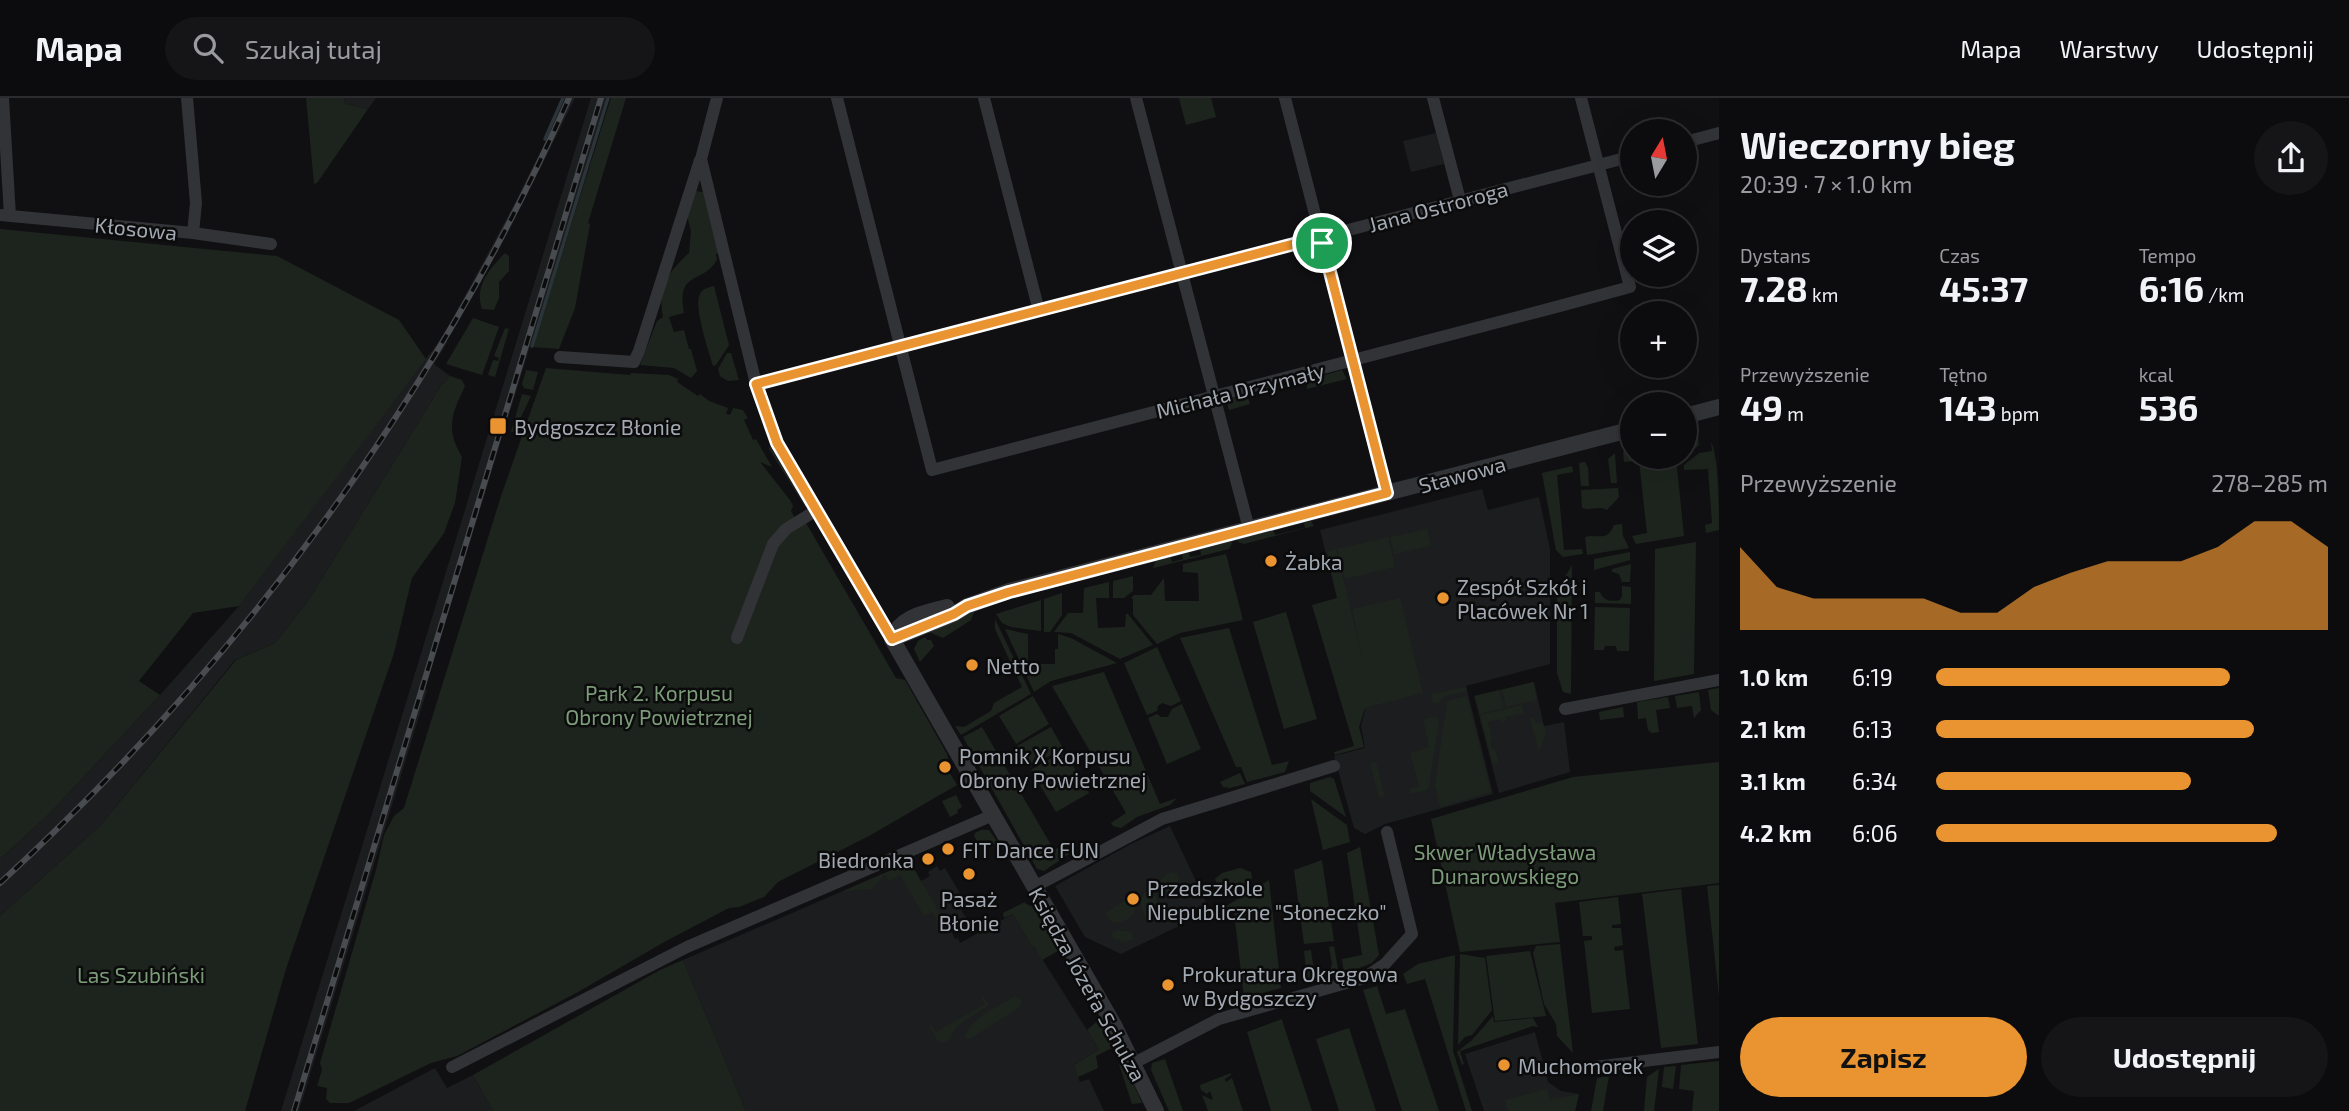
<!DOCTYPE html>
<html lang="pl">
<meta charset="utf-8">
<style>
body{margin:0;font-family:"Exo 2",sans-serif;background:#151517;color:#f1f3f6;height:100vh;display:flex;flex-direction:column;font-size:26px;white-space:nowrap}
*{box-sizing:border-box;margin:0}
p{font-size:23px;color:#9a9b9e}
.icon{flex:none;width:38px;height:38px;fill:none;stroke:currentColor;stroke-width:2;stroke-linecap:round;stroke-linejoin:round}
.map{position:relative;flex:1;overflow:hidden}
.drawer{display:flex;flex-direction:column;background:#0c0c0e;width:630px}
.drawer>*{flex:none}
.needle{width:46px;rotate:10deg}
.fabs{position:absolute;left:1620px;top:21px;display:grid;gap:14px}
.fabs a{display:grid;place-items:center;width:77px;height:77px;border-radius:50%;background:#0c0c0e;box-shadow:0 7px 28px #0002,0 0 0 2px #2c2c2e;font-size:35px}
.pin{position:absolute;display:grid;place-items:center;width:60px;height:60px;color:#fff;margin:-30px;border:4px solid #fff;border-radius:50%;box-shadow:0 2px 7px #0007}
.round{display:grid;place-items:center;flex:none;width:74px;height:74px;border-radius:37px;background:#151517}
.headline{display:flex;align-items:center;justify-content:space-between;height:119px;padding:0 21px}
h1{font-size:38px;font-weight:700;line-height:52px}
.figures{display:grid;grid-template-columns:repeat(3,1fr);gap:10px;height:119px;padding:7px 21px}
.figures div{display:grid;align-content:center}
.figures b{font-size:35px;font-weight:700}
.figures small{font-size:19px;font-weight:400}
.figures p{font-size:19px}
.chart{height:196px;padding:14px 21px}
.chart p{display:flex;justify-content:space-between}
.chart svg{width:100%;height:126px;margin-top:7px;fill:#e99331;opacity:.7}
.primary-button{display:flex;gap:14px;margin-top:auto;padding:14px 21px}
.primary-button a{flex:1;height:80px;border-radius:42px;background:#e99331;color:#111;font-size:28px;font-weight:700;line-height:80px;text-align:center}
.primary-button a+a{background:#151517;color:#f1f3f6}
ul{padding:0 21px;list-style:none;font-size:23px}
li{display:grid;grid-template-columns:112px 84px 1fr;align-items:center;height:52px}
li i{height:18px;border-radius:9px;background:#e99331}
header{display:flex;align-items:center;gap:42px;box-sizing:border-box;height:98px;padding:0 35px;background:#0c0c0e;border-bottom:2px solid #2c2c2e}
header strong{font-size:33px}
nav{display:flex;gap:38px;margin-inline-start:auto;font-size:24px}
.search{width:490px;height:63px;background:#151517;display:flex;align-items:center;gap:18px;box-sizing:border-box;padding:0 24px;border-radius:38px;color:#9a9b9e;font-size:26px}
main{display:flex;flex:1;min-height:0}
.map>svg:first-child{display:block}
.built{fill:#1c1d1e}
.green{fill:#1d241d}
.lines{fill:none;stroke-linecap:round;stroke-linejoin:round}
.stream{stroke:#2a3439;stroke-width:3.5}
.minor{stroke:#313336;stroke-width:12}
.tertiary{stroke:#313336;stroke-width:16}
.rail-casing{stroke:#484b4f;stroke-width:6}
.rail{stroke:#0b0b0c;stroke-width:3.5;stroke-dasharray:10;stroke-linecap:butt}
.route-casing{stroke:#fff;stroke-width:14}
.route{stroke:#e99331;stroke-width:9}
.poi-dot{fill:#e99331;stroke:#0b0b0c;stroke-width:2.5}
.labels{text-anchor:middle;dominant-baseline:central;stroke-width:5;stroke-linejoin:round;paint-order:stroke}
.street-label{font-size:21px;fill:#a2a9b2;stroke:#0b0b0c}
.poi-label{font-size:21px;fill:#a2a9b2;stroke:#0b0b0c;text-anchor:start}
.park-label{font-size:21px;fill:#7c9c79;stroke:#0b0b0c}
</style>
<header>
<strong>Mapa</strong>
<div class="search"><svg class="icon" aria-label="search" viewBox="0 0 24 24"><circle cx="10" cy="10" r="6"/><path d="M15 15l6 6"/></svg>Szukaj tutaj</div>
<nav><a>Mapa</a><a>Warstwy</a><a>Udostępnij</a></nav>
</header>
<main>
<div class="map">
<svg width="1719" height="1013" viewBox="0 0 1719 1013">
<rect width="100%" height="100%" fill="#101012"/>
<path class="built" d="M344 0H376L368 11 345 6Z
M567 0H575L534 83 451 237 445 235 516 103Z
M591 0H606L425 591 427 592 299 1013H281Z
M1436 35 1444 66 1411 74 1403 43Z
M441 241 448 243 434 266 450 278 441 288 308 503 275 545 235 562 100 728 0 818V761L50 715 160 597 239 508 318 402Z
M1482 391 1488 412 1539 399 1550 451V566L1466 588 1493 696 1385 726 1365 736 1354 730 1334 658 1365 650 1361 628 1365 612 1320 432Z
M1534 584 1544 628 1564 624 1570 674 1499 695 1474 598Z
M1170 728 1210 813 1121 856 1085 839 1055 788 1131 746Z
M910 764 921 783 930 778 928 774 937 768 940 773 945 770 967 807 961 812 967 821 950 831 955 841 958 840 960 845 1013 816 1032 849 1034 848 1099 951 1074 967 1080 984 1089 981 1104 1013H746L683 862Z
M1535 934 1548 984 1561 993 1579 996 1575 1013H1484L1465 956Z
M435 970 447 990 473 977 493 1013H354Z"/>
<path class="green" d="M306 0H344L345 6 368 11 317 85 314 86Z
M611 0H626L588 125 590 126 575 210 559 251 533 249Z
M1179 0H1211L1216 19 1186 27Z
M695 93 703 94 719 155 716 156 717 162C702 187 676 172 684 215L669 219 674 234 684 232 689 251H691L697 273 691 280 674 270 640 267 657 223 663 219C657 190 669 173 689 155L691 133 687 118Z
M0 131 277 158 399 222 426 261 239 508 193 515 139 583 160 597 50 715 0 761Z
M505 155 509 158V173L499 184V200L494 212 482 211C474 189 490 170 505 155Z
M714 188 729 247 716 267 713 268C709 254 693 208 700 196 702 191 709 189 714 188Z
M473 220 499 229 482 277 446 266Z
M505 230 509 231 495 279 488 277 493 262 498 263 499 260 494 258Z
M727 255H731L739 282 728 283 720 278 718 271Z
M546 270 630 277 631 275 669 277 678 281 677 284 698 298 700 296 709 303 728 310 726 316 730 317 733 310 743 312 748 320 744 322 753 342 756 341 772 369 760 364 790 402 793 408 791 413 800 428 806 425 896 580 905 582 947 656 950 668 948 672 957 687 869 738 778 784 764 799 739 809 729 810 666 843 578 894 457 958 431 965 349 1005H330L326 1001 327 990 317 988 322 972 320 965 376 772 384 737 394 718 404 710 501 398Z
M526 272 538 274 533 292 524 290 522 286Z
M1342 272 1347 281 1307 291V282Z
M450 278 462 282 465 288C452 316 445 330 462 359L455 405 444 435 412 480 394 555 286 871 245 1013H0V818L100 728 236 562 275 545 308 503 441 288Z
M522 296 531 298 514 334H511Z
M1247 297 1250 306 1229 312 1226 302Z
M1698 338 1699 347 1683 361V359H1685V340Z
M1711 344C1719 359 1719 411 1719 432L1706 435 1705 427 1712 425 1708 371 1684 372V367L1699 355 1712 353Z
M770 348 806 406V410L769 351Z
M1633 352V359H1676L1684 438 1636 446 1632 438 1647 435 1639 363 1624 364 1623 354Z
M1615 355 1617 385H1611L1608 361Z
M1585 364 1588 370 1589 388H1581L1579 365Z
M1572 368 1573 374 1557 377 1564 452 1582 451 1583 456 1563 459 1556 452 1542 375Z
M1618 390 1619 399 1607 412C1598 407 1591 413 1582 410L1581 392Z
M1311 423 1314 428 1244 446 1238 444V439L1273 432 1275 437 1305 430 1304 425Z
M1622 426 1623 438 1629 450 1587 457 1585 439C1598 435 1607 445 1614 427Z
M1427 431 1431 448 1394 456 1390 439Z
M1388 439 1395 469 1345 481 1337 451Z
M1231 441 1232 445 1229 451 1153 470 1157 460 1170 456 1172 464 1183 461 1181 454 1188 452 1190 459 1201 457 1200 449Z
M1696 444 1694 576 1654 583 1655 451Z
M1336 451 1364 567 1352 511 1400 500 1423 595 1365 610 1359 629 1364 649 1335 657 1334 654 1354 648 1312 507 1337 500 1327 453Z
M1630 454V462L1594 472V461Z
M1226 456 1243 522 1180 535 1157 546 1133 517V501L1131 500 1134 497H1151L1164 480 1165 503H1199L1198 475 1183 474V466Z
M1631 466 1630 484H1622L1619 476 1612 474V471Z
M1572 467 1571 596 1563 594 1557 575V493Z
M1133 478V493L1124 500H1113V483Z
M1109 484V500H1096L1098 530 1125 529 1126 516H1128L1153 547 1120 561 1071 535 1054 534 1068 515H1083L1084 490Z
M1622 488 1631 489V506L1595 505V494H1600C1604 503 1610 504 1620 502L1622 498Z
M1062 495V517L1050 534H1044V501Z
M1041 502V533L1011 529 1002 525 996 516Z
M1595 509 1630 510 1629 553H1617L1616 548H1605L1604 552H1594Z
M972 514H974L971 522 943 540 929 534Z
M1286 514 1317 621 1284 631 1253 524Z
M995 521 1031 596 961 637 955 628 964 629 991 613 994 605 1022 589 995 531Z
M1229 530 1272 667 1289 663 1285 674 1247 684 1241 669H1236L1180 540Z
M1005 531 1028 536V566H1055V551H1058V536L1071 540 1117 565 1051 583 1034 594Z
M925 539 927 542H931L934 548 920 564 914 551 918 543Z
M1157 549 1181 603 1171 608 1162 605 1158 608 1157 613 1147 617 1124 565Z
M1104 574 1160 706 1177 700 1170 707 1137 719 1121 730 1113 728 1111 725 1126 715 1052 588Z
M1533 584 1537 602 1506 609 1502 592Z
M1465 589 1467 593 1442 599 1440 604 1433 606 1431 596Z
M1719 590V618L1711 612 1708 592Z
M1499 592 1504 610 1480 616 1475 598Z
M1699 594 1701 612 1694 620 1692 608 1677 610 1675 598Z
M1033 598 1049 626 1016 646 999 618Z
M1467 598 1491 694 1440 709 1435 687 1447 603Z
M1668 599 1670 610 1656 612 1659 634 1652 635 1648 632 1646 620 1638 621 1637 604Z
M1182 606 1201 651 1167 666 1148 620 1157 616 1161 619H1168L1172 611Z
M1522 607 1524 615 1506 619V622L1502 624 1500 621 1488 624 1492 642 1490 643 1492 651 1495 650 1499 665 1493 666 1480 617Z
M1623 609 1624 619 1600 622 1599 614Z
M1435 618 1439 622 1429 689 1427 692 1411 696 1409 691 1419 688 1410 655 1429 649 1423 621Z
M1534 619 1536 625 1542 624 1547 633 1539 654 1530 621Z
M982 629 1054 752 1069 744 1071 750 1069 756 1044 773 1037 771 963 639Z
M1051 629 1063 650 1030 669 1017 648Z
M1064 653 1089 695 1056 714 1031 672Z
M1376 664 1385 698 1379 700 1370 665Z
M1719 664V785L1555 805 1560 844 1460 854 1431 721 1573 679Z
M1240 675 1245 686 1230 690 1223 689 1220 684Z
M1330 679 1334 681 1346 719 1310 693V685Z
M956 697 962 709 957 712 958 715 950 719 942 703Z
M1311 701 1347 727 1350 744 1323 752Z
M981 732H989L999 746 995 748 993 745 982 752 974 738 975 735Z
M1360 749 1379 857 1372 865 1344 876 1342 861 1362 857 1347 755Z
M1322 762 1334 843 1304 846 1294 772Z
M910 764 949 831 946 834H944L932 814 924 818 900 777 889 783 885 777 872 791 841 794Z
M1240 770 1251 774 1252 780C1245 792 1230 796 1218 789L1215 781 1222 775Z
M1171 774 1178 776 1179 782 1170 795 1165 797 1159 791C1157 782 1164 778 1171 774Z
M1269 782 1281 890 1244 900 1234 814 1213 816Z
M1719 787V899L1707 788Z
M1681 791 1698 946 1661 950 1642 796Z
M1146 793 1154 795 1159 807V815L1154 820 1145 818 1142 811 1141 800Z
M1618 799 1621 826 1612 827V830H1621L1623 847 1614 849 1615 853 1623 852 1630 911 1592 915 1584 843 1592 842V838H1583L1579 804Z
M1127 801H1132L1137 805C1136 817 1125 827 1112 824L1107 818V814Z
M1025 804 1026 806 1036 810 1062 858 1058 853 1042 862 1034 848 1032 849 1013 816 1004 820 1003 815Z
M1117 832 1131 834 1134 841 1126 844 1114 841 1111 835Z
M1560 846 1573 955 1557 938 1556 926 1544 906 1533 855 1536 848Z
M1334 848 1339 877 1328 879 1332 866 1329 849Z
M1311 852 1313 866 1321 880 1307 881 1304 853Z
M1530 853 1546 918 1495 923 1486 858Z
M1460 856 1485 860 1492 912 1472 937 1465 939 1458 947Z
M1455 857 1453 953 1472 1013H1466L1425 881 1407 886 1403 876 1418 866Z
M683 862 746 1013H493L473 977 660 872Z
M1377 888 1386 916 1405 911 1439 1013H1402L1363 892Z
M983 897 989 907 957 928 948 943 943 945 937 942 929 928 931 927 936 934 985 906 981 898Z
M1015 898 1022 902 1020 909 970 941 965 940C965 923 1001 907 1015 898Z
M1493 918 1494 924 1533 920 1538 929 1533 928 1460 953 1464 966 1462 967 1457 954 1472 942Z
M1100 921 1114 949 1096 958 1098 970 1078 979 1074 967 1099 951 1087 932Z
M1282 921V922L1312 1013H1271L1247 934Z
M1349 930 1376 1013H1339L1316 941Z
M1165 961 1183 1013H1169L1151 972 1152 965Z
M1719 963V1013H1692L1694 993 1679 991 1681 967Z
M1120 964 1124 966 1146 1013 1142 1005 1132 1006 1119 966Z
M1676 968 1673 991 1662 989 1664 969Z
M1659 971 1654 1013H1644L1647 979Z
M1231 975V977L1225 981 1226 984 1232 980 1243 1013H1208L1202 997 1213 1002 1210 993 1207 996 1201 992 1200 987Z
M1609 978 1603 1013H1591L1597 980Z
M1547 991 1550 1002 1579 996 1575 1013H1508L1505 1002Z"/>
<g class="lines">
<path class="stream" d="M545 41 563 0
M532 248 608 0"/>
<path class="minor" d="M3 0 10 118
M187 0 196 105 193 135
M717 0 701 61 756 286 777 345 892 541
M837 0 932 372C1165 311 1398 252 1630 189L1581 0
M984 0 1039 213
M1136 0 1249 431
M1285 0 1387 395
M1433 0 1460 102
M1685 44 1719 35
M0 117 193 135 271 146
M560 259 634 264 639 253 700 62
M756 286 1633 58
M737 540 773 446 786 431 817 412
M1565 611 1719 582
M1034 789 1162 721 1334 668
M1134 965 1219 921 1364 880 1385 866 1412 836 1387 734
M452 969 687 849 993 717
M1569 972 1719 954"/>
<path class="tertiary" d="M1685 318 1719 309
M892 541 954 516 967 508 1009 493 1633 331
M892 541 1114 927 1156 1013
M892 541C900 518 925 515 947 509"/>
<defs>
<path id="rail" d="M0 785C240 565 437 298 569 0
M294 1013 601 0"/>
</defs>
<use href="#rail" class="rail-casing"/>
<use href="#rail" class="rail"/>
</g>
<g class="lines">
<defs>
<path id="route" d="M1321 139 1387 395 1009 494 967 508 954 516 892 541 777 345 756 286Z"/>
</defs>
<use href="#route" class="route-casing"/>
<use href="#route" class="route"/>
</g>
<g class="poi-dot">
<rect x="489" y="319" width="18" height="18" rx="3.5"/>
<circle cx="1271" cy="463" r="7"/>
<circle cx="1443" cy="500" r="7"/>
<circle cx="972" cy="567" r="7"/>
<circle cx="945" cy="669" r="7"/>
<circle cx="948" cy="751" r="7"/>
<circle cx="928" cy="761" r="7"/>
<circle cx="969" cy="776" r="7"/>
<circle cx="1133" cy="801" r="7"/>
<circle cx="1168" cy="887" r="7"/>
<circle cx="1504" cy="967" r="7"/>
</g>
<g class="labels">
<g class="street-label">
<text transform="translate(1438 108) rotate(-15)">Jana Ostroroga</text>
<text transform="translate(136 130) rotate(6)">Kłosowa</text>
<text transform="translate(1240 292) rotate(-14)">Michała Drzymały</text>
<text transform="translate(1462 376) rotate(-15)">Stawowa</text>
<text transform="translate(1088 886) rotate(61)">Księdza Józefa Schulza</text>
</g>
<g class="poi-label">
<text x="514" y="328">Bydgoszcz Błonie</text>
<text x="1285" y="463">Żabka</text>
<text x="1457" y="488">Zespół Szkół i<tspan x="1457" dy="24">Placówek Nr 1</tspan></text>
<text x="986" y="567">Netto</text>
<text x="959" y="657">Pomnik X Korpusu<tspan x="959" dy="24">Obrony Powietrznej</tspan></text>
<text x="962" y="751">FIT Dance FUN</text>
<text x="914" y="761" text-anchor="end">Biedronka</text>
<text x="1147" y="789">Przedszkole<tspan x="1147" dy="24">Niepubliczne "Słoneczko"</tspan></text>
<text x="969" y="800" text-anchor="middle">Pasaż<tspan x="969" dy="24">Błonie</tspan></text>
<text x="1182" y="875">Prokuratura Okręgowa<tspan x="1182" dy="24">w Bydgoszczy</tspan></text>
<text x="1518" y="967">Muchomorek</text>
</g>
<g class="park-label">
<text x="659" y="594">Park 2. Korpusu<tspan x="659" dy="24">Obrony Powietrznej</tspan></text>
<text x="1505" y="753">Skwer Władysława<tspan x="1505" dy="24">Dunarowskiego</tspan></text>
<text x="141" y="876">Las Szubiński</text>
</g>
</g>
</svg>
<div class="fabs">
<a><svg class="needle" viewBox="-14 -14 28 28"><path d="M0-13l5 13h-10z" fill="#e53935"/><path d="M0 13l5-13h-10z" fill="#9a9b9e"/></svg></a>
<a><svg class="icon" aria-label="layers" viewBox="0 0 24 24"><path d="M12 4l9 5-9 5-9-5zM3 14l9 5 9-5"/></svg></a>
<a>+</a>
<a>−</a>
</div>
<div class="pin" style="left:1322px;top:145px;background:#1e9e55"><svg class="icon" aria-label="arrive" viewBox="0 0 24 24"><path d="M6 21V4h12l-3 4 3 4H6"/></svg></div>
</div>
<section class="drawer">
<div class="headline"><div><h1>Wieczorny bieg</h1><p>20:39 · 7 × 1.0 km</p></div><a class="round"><svg class="icon" aria-label="share" viewBox="0 0 24 24"><path d="M12 15V3M7 8l5-5 5 5M5 13v7h14v-7"/></svg></a></div>
<div class="figures">
<div><p>Dystans</p><b>7.28<small> km</small></b></div>
<div><p>Czas</p><b>45:37</b></div>
<div><p>Tempo</p><b>6:16<small> /km</small></b></div>
</div>
<div class="figures">
<div><p>Przewyższenie</p><b>49<small> m</small></b></div>
<div><p>Tętno</p><b>143<small> bpm</small></b></div>
<div><p>kcal</p><b>536</b></div>
</div>
<div class="chart"><p><span>Przewyższenie</span>278–285 m</p>
<svg viewBox="0 0 160 44" preserveAspectRatio="none"><path d="M0 44V15L10 29L20 33L30 33L40 33L50 33L60 38L70 38L80 29L90 24L100 20L110 20L120 20L130 15L140 6L150 6L160 15V44z"/></svg>
</div>
<ul>
<li><b>1.0 km</b>6:19<i style="width:75%"></i></li>
<li><b>2.1 km</b>6:13<i style="width:81%"></i></li>
<li><b>3.1 km</b>6:34<i style="width:65%"></i></li>
<li><b>4.2 km</b>6:06<i style="width:87%"></i></li>
</ul>
<div class="primary-button"><a>Zapisz</a><a>Udostępnij</a></div>
</section>
</main>
